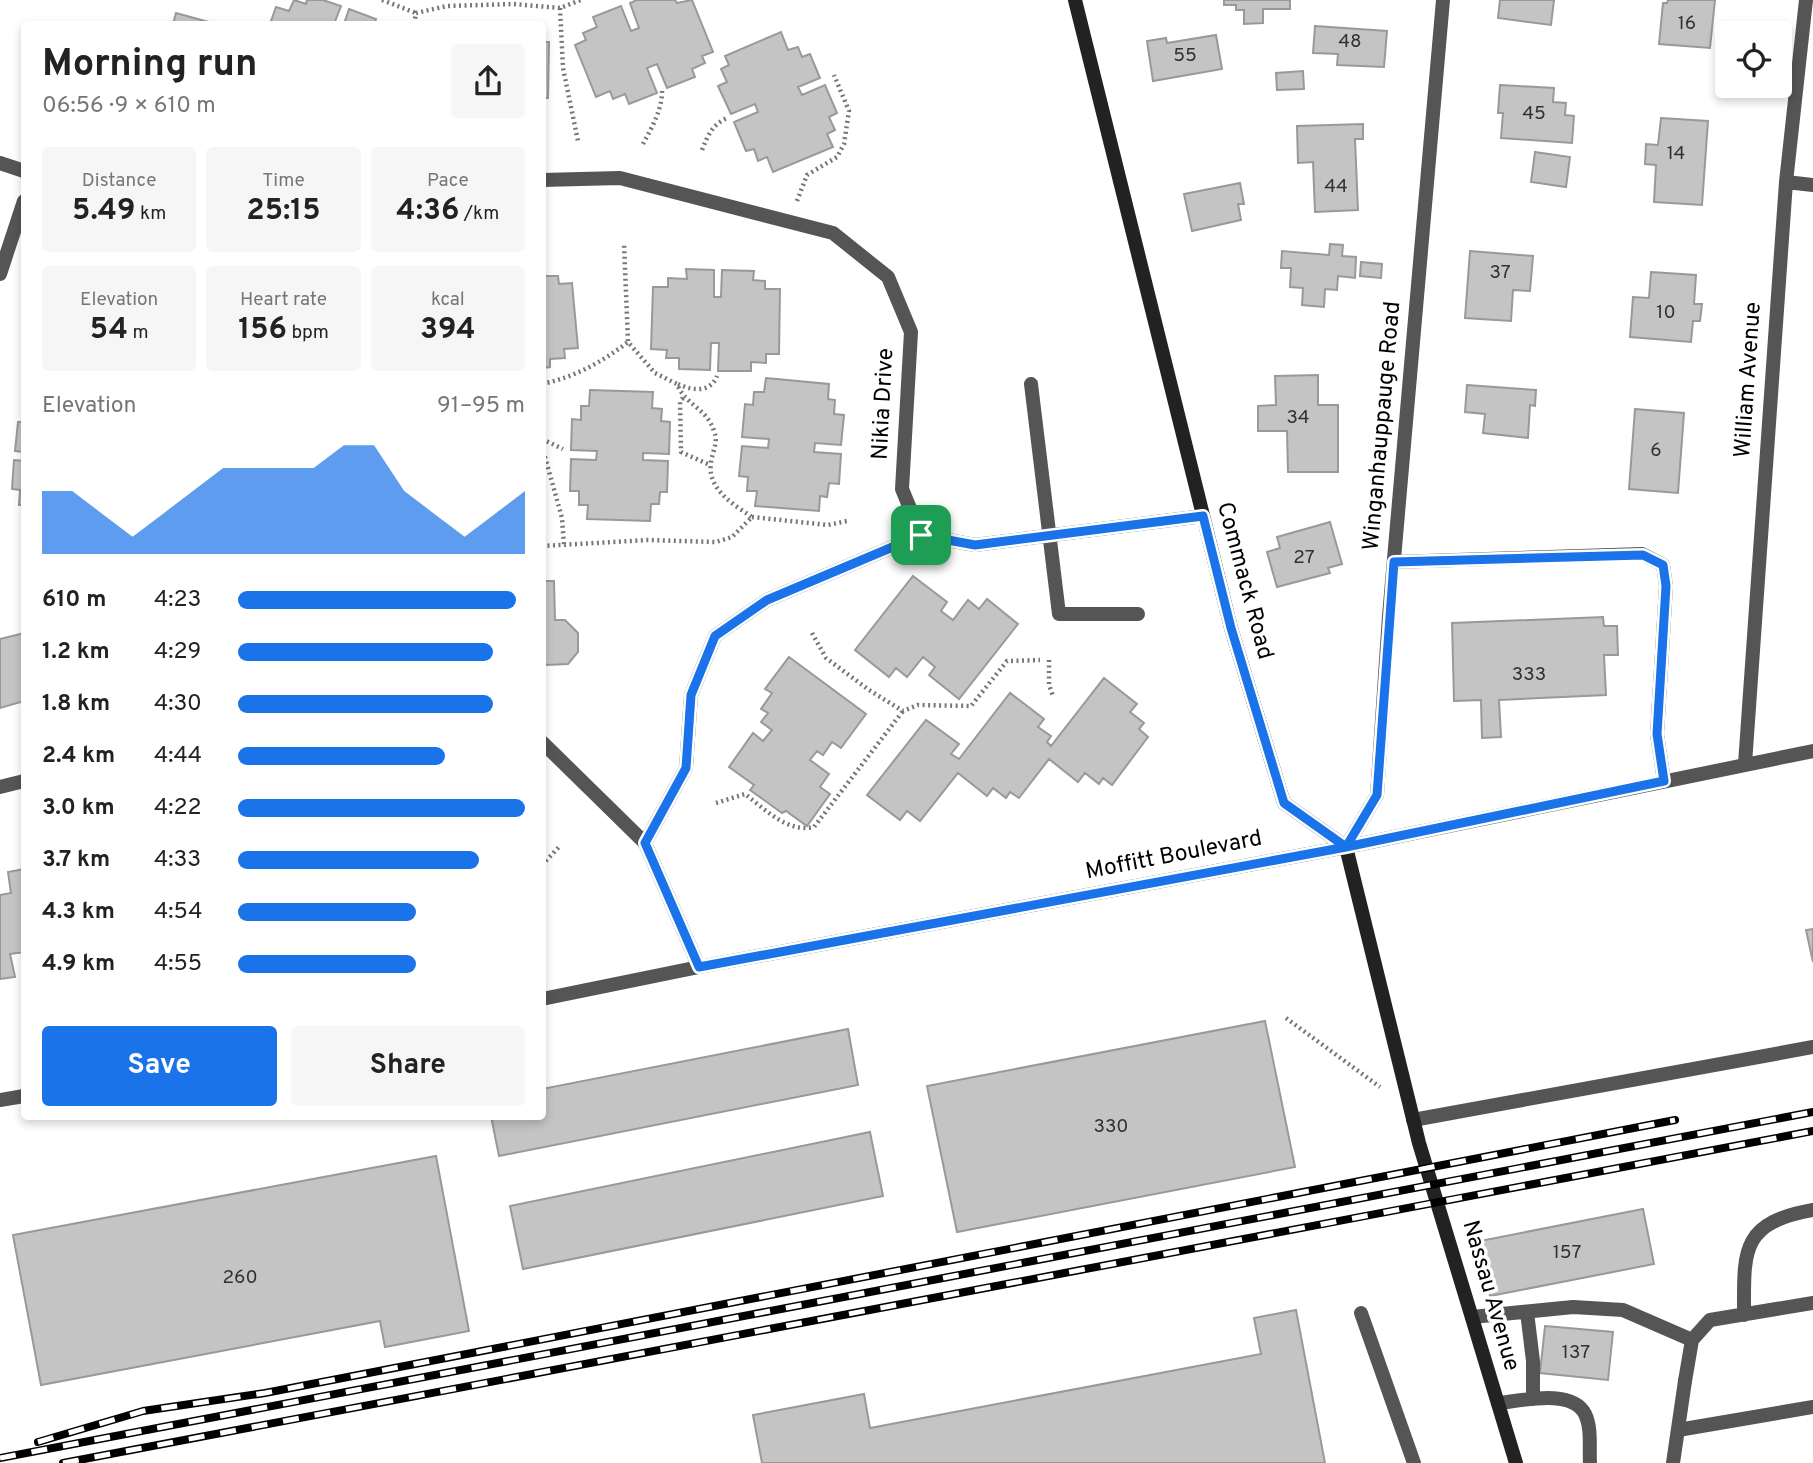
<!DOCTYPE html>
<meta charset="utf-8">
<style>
body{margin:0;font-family:Overpass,sans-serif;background:#f6f6f6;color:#222;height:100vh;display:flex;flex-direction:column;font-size:26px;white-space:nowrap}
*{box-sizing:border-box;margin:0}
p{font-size:23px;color:#767676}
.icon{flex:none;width:38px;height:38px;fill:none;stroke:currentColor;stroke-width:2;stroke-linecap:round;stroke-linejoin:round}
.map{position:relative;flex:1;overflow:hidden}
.drawer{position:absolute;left:21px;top:21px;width:525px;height:1099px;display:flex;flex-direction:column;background:#fff;border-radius:7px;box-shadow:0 4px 10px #0003}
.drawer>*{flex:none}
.controls{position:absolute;left:1715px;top:21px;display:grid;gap:14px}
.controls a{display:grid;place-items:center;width:77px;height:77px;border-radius:7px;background:#fff;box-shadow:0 4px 10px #0003;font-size:35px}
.pin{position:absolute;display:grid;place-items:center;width:60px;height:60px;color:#fff;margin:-30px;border-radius:14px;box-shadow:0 4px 10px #0006}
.round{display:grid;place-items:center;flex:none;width:74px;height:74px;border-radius:7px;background:#f6f6f6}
.overview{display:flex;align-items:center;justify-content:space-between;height:119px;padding:0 21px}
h1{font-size:38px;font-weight:700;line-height:52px}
.stats{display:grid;grid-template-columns:repeat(3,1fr);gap:10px;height:119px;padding:7px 21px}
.stats div{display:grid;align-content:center;border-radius:7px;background:#f6f6f6;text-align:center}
.stats b{font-size:30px;font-weight:700}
.stats small{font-size:19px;font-weight:400}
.stats p{font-size:19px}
.chart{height:196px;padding:14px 21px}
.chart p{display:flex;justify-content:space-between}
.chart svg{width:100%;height:126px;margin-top:7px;fill:#1a73e8;opacity:.7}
.action{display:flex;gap:14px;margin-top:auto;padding:14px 21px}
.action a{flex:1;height:80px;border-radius:7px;background:#1a73e8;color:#fff;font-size:28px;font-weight:700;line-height:80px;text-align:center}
.action a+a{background:#f6f6f6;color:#222}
ul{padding:0 21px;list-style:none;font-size:23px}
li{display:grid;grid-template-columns:112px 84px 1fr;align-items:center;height:52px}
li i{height:18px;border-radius:9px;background:#1a73e8}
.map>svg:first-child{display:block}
.building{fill:#c4c4c4;stroke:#999;stroke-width:2}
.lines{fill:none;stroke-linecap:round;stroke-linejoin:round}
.path{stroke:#777;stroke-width:4.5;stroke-dasharray:2 3.5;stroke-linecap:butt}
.lane{stroke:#555;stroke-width:14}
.street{stroke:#555;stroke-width:14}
.secondary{stroke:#222;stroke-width:14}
.rail-casing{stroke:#000;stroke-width:8}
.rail{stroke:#fff;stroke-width:5;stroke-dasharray:16;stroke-linecap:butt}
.route-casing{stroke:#fff;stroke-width:14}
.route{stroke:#1a73e8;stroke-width:9}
.labels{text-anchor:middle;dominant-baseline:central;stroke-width:7;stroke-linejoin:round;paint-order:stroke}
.number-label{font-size:19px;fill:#313131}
.street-label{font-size:23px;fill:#000;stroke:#fff}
</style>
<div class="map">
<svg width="1813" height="1463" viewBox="0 0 1813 1463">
<rect width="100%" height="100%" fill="#fff"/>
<path class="building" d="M294 0 306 4 307 0H323L341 6 334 24H270L276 7 289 11Z
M637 0H675L677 3 692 0 713 52 702 56 705 63 692 69 695 77 667 88 657 64 647 68 657 93 629 104 625 94 613 99 610 91 596 97 575 45 586 40 583 33 597 27 593 17 621 6 631 31 639 28 630 3Z
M1224 0H1290V9H1263V23L1244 24V10H1236V5H1224Z
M1500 0H1554L1551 25 1498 18Z
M1668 0H1715L1710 48 1659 44 1663 3H1667Z
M349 9 376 19 374 24H344Z
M176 13 216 24H173Z
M1315 26 1387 31 1384 67 1337 65 1338 54 1313 53Z
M781 32 788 50 798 47 802 57 810 54 820 78 798 87 802 95 825 85 837 113 829 117 835 130 827 134 833 147 773 172 767 157 758 161 754 149 746 151 734 122 758 112 755 104 731 114 718 86 727 82 721 69 729 65 725 56Z
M1216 35 1222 69 1153 81 1147 41 1166 38 1167 43Z
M542 42H549L548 98H542Z
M1303 71 1304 89 1277 90 1276 73Z
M1500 85 1554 88 1553 102 1566 103 1565 115 1574 116 1572 143 1501 138 1503 113H1498Z
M1661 118 1708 121 1702 205 1654 202 1656 165 1645 164 1646 144 1658 145Z
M1363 124V139H1355L1358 210 1315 212 1313 162 1298 163 1297 126Z
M1535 152 1570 157 1566 187 1531 182Z
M1240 183 1244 204H1238L1241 220 1192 231 1184 194Z
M1330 244 1343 245 1342 256 1356 257 1355 278 1338 276 1337 290 1325 289 1324 307 1302 305 1303 288 1290 287 1291 268H1281L1282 251 1329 255Z
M1470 251 1533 256 1530 291 1513 290 1511 321 1465 318Z
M1361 262 1382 264 1381 278 1360 276Z
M543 267 544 276H558L559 284 572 283 578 348 564 349 565 358 550 359V367L542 368Z
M686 269 714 270V297H721L722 270 754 271 753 280 765 281V289H780L779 354H766V363L751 362V371H718L719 343H711L710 370 679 369V358H666L667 350 651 349 653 287H668V278L687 279Z
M1651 272 1696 275 1694 304H1702L1700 321H1693L1691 342 1630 337 1633 297 1649 298Z
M1318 375V405H1338V472H1288L1287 431H1258V406L1276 405 1275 376Z
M766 378 829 384 828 399 835 400 834 414 844 415 841 445 815 443 814 452 841 454 839 484 829 483 827 497 820 496 819 511 755 506 757 491H747L748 477 739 476 742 446 768 448 769 439 742 437 745 404 753 405 754 392H764Z
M1467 385 1536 390 1535 406 1530 405 1528 438 1483 433 1485 414 1465 412Z
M590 390 653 392 652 408 662 409 661 421 670 422 669 454 643 453V460L668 461 667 492H660L659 504H651L650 521 587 519 588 505H579V491H570L571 459 596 460 597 451 571 450 572 419 581 420V406H589Z
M1635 409 1684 413 1678 493 1629 489Z
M18 422H24V452L15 451Z
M14 460 24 461V505H19L20 490 12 489Z
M1330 522 1342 564 1328 568 1330 573 1277 587 1267 552 1280 548 1277 537Z
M913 576 947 602 941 611 953 620 968 600 979 609 987 599 1018 624 959 699 929 675 935 667 923 657 907 677 896 668 889 677 855 650Z
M542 581H554L555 620H565L578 633V652L568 664 546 665 542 660Z
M1603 617 1604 626H1617L1618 655H1604L1606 695 1499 700 1501 737 1482 738 1481 700 1454 701 1452 623Z
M24 633V701L0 708V639Z
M789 657 866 714 841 748 832 742 823 755 817 751 810 760 829 774 820 787 830 794 807 826 786 811 782 813 750 790 754 785 729 767 753 733 763 741 772 730 761 722 768 713 761 709 772 693 765 689Z
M1104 678 1137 704 1130 712 1144 723 1139 729 1148 737 1112 785 1103 778 1099 784 1085 773 1078 782 1049 759 1019 798 1010 792 1006 798 993 788 987 796 958 773 920 821 907 811 900 820 867 795 926 720 959 744 951 754 959 759 1010 693 1044 719 1038 727 1051 736 1047 742 1051 746Z
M24 869V954V952L10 954 15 977 0 979V895L11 893 8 872Z
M1813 929V962L1806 930Z
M1265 1021 1295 1167 957 1232 927 1086Z
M848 1029 858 1085 499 1156 491 1116H542V1089Z
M870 1132 883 1196 523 1269 510 1206Z
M436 1156 469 1331 385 1347 380 1321 41 1385 13 1235Z
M1643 1209 1654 1264 1490 1296 1480 1241Z
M1296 1310 1325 1463H762L753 1415 864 1394 870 1428 1261 1354 1254 1318Z
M1545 1326 1613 1332 1608 1380 1540 1373Z"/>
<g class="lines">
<path class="path" d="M382 0 416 13
M560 8 563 68 578 141
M414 24 416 13 447 6 513 4 560 8 581 0
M643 144C652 127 662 110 662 91
M702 150C708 135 712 125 727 118
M797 201 807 175 837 157 844 144 849 111 834 75
M542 384C575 377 602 362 628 342
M678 384C693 391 710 393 717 376
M683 398 680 401 681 452 710 465
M542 439 563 449
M542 446 562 518 564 545
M752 517 828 525 847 521
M542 546 648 540 716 542 732 537 752 517C734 505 707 489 711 463 712 451 719 443 714 431 706 407 686 406 677 384L655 373 628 342 624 244
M812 633 826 658 869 690 903 711 918 705 971 706 1007 661 1040 660
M1049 660V685L1053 696
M716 803 745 794C765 809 787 833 814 827L903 711
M542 865 560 846
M1286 1018 1380 1087"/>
<path class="lane" d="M0 274 24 201
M1031 384 1059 614H1138
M1394 562 1642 554 1663 565 1666 586 1657 734 1664 781
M1413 1120 1813 1047
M1527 1312 1533 1361V1399
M1361 1313 1414 1463
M1744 1315C1744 1251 1740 1223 1813 1210
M1472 1317 1573 1307 1623 1310 1692 1340
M1685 1381 1692 1340 1710 1320 1813 1303
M1498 1403C1521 1401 1572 1388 1585 1414 1592 1428 1589 1448 1590 1463
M1678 1430 1813 1407"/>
<path class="street" d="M0 163 24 171
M542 180 620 178 833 233 888 277 911 332 902 489 921 535 975 545 1203 516
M1786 182 1813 185
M542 742 645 843 699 967
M1745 764 1786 182 1806 0
M0 787 24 781
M645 843 686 768 691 695 715 636 767 600 921 535
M1346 847 1377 795 1389 616 1443 0
M542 999 699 967 1346 847 1813 751
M0 1100 24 1096
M1673 1463 1685 1381"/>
<path class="secondary" d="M1075 0 1231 628 1284 803 1346 847 1419 1143 1516 1463"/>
<defs>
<path id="rail" d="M38 1442 143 1411 265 1393 1675 1120
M0 1458 1813 1112
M63 1463 1813 1131"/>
</defs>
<use href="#rail" class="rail-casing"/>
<use href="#rail" class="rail"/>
</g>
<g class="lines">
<defs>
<path id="route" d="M921 535 767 600 715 636 691 695 686 768 645 843 699 967 1346 847 1664 781 1657 734 1666 586 1663 565 1643 555 1394 562 1377 795 1346 847 1284 803 1231 628 1203 516 975 545 921 535"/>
</defs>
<use href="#route" class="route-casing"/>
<use href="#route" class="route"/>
</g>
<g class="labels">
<g class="number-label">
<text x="1687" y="24">16</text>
<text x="1350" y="42">48</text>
<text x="1185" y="56">55</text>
<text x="1534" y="114">45</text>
<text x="1676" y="154">14</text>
<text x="1336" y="187">44</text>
<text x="1500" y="273">37</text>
<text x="1666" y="313">10</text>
<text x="1298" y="418">34</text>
<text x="1656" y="451">6</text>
<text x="1304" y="558">27</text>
<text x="1529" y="675">333</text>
<text x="1111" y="1127">330</text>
<text x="1567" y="1253">157</text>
<text x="240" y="1278">260</text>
<text x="1576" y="1353">137</text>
</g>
<g class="street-label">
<text transform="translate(1749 380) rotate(-86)">William Avenue</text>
<text transform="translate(884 404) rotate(-87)">Nikia Drive</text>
<text transform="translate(1383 426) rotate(-85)">Winganhauppauge Road</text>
<text transform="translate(1244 581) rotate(75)">Commack Road</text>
<text transform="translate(1174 856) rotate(-11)">Moffitt Boulevard</text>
<text transform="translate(1490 1296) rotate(74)">Nassau Avenue</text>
</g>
</g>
</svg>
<div class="controls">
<a><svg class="icon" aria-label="locate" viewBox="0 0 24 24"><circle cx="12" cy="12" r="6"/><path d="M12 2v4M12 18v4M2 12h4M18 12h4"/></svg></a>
</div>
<div class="pin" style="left:921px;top:535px;background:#1e9e55"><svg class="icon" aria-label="arrive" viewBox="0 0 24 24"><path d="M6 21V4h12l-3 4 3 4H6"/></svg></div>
<section class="drawer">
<div class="overview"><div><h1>Morning run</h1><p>06:56 · 9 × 610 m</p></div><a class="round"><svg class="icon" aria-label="share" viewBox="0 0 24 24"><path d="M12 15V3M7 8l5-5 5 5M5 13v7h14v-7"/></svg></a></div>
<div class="stats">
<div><p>Distance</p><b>5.49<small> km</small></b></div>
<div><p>Time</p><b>25:15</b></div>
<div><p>Pace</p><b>4:36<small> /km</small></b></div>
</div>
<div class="stats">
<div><p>Elevation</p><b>54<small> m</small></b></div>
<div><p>Heart rate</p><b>156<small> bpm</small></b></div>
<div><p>kcal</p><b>394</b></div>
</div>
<div class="chart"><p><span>Elevation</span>91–95 m</p>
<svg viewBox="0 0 160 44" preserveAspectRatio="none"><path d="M0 44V22L10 22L20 30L30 38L40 30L50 22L60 14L70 14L80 14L90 14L100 6L110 6L120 22L130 30L140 38L150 30L160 22V44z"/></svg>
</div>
<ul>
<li><b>610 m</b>4:23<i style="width:97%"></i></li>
<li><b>1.2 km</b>4:29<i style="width:89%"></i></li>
<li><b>1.8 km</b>4:30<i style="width:89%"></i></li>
<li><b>2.4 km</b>4:44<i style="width:72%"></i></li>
<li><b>3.0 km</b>4:22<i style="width:100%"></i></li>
<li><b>3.7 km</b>4:33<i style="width:84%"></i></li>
<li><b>4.3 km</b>4:54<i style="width:62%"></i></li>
<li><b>4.9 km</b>4:55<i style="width:62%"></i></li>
</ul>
<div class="action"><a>Save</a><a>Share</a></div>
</section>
</div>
